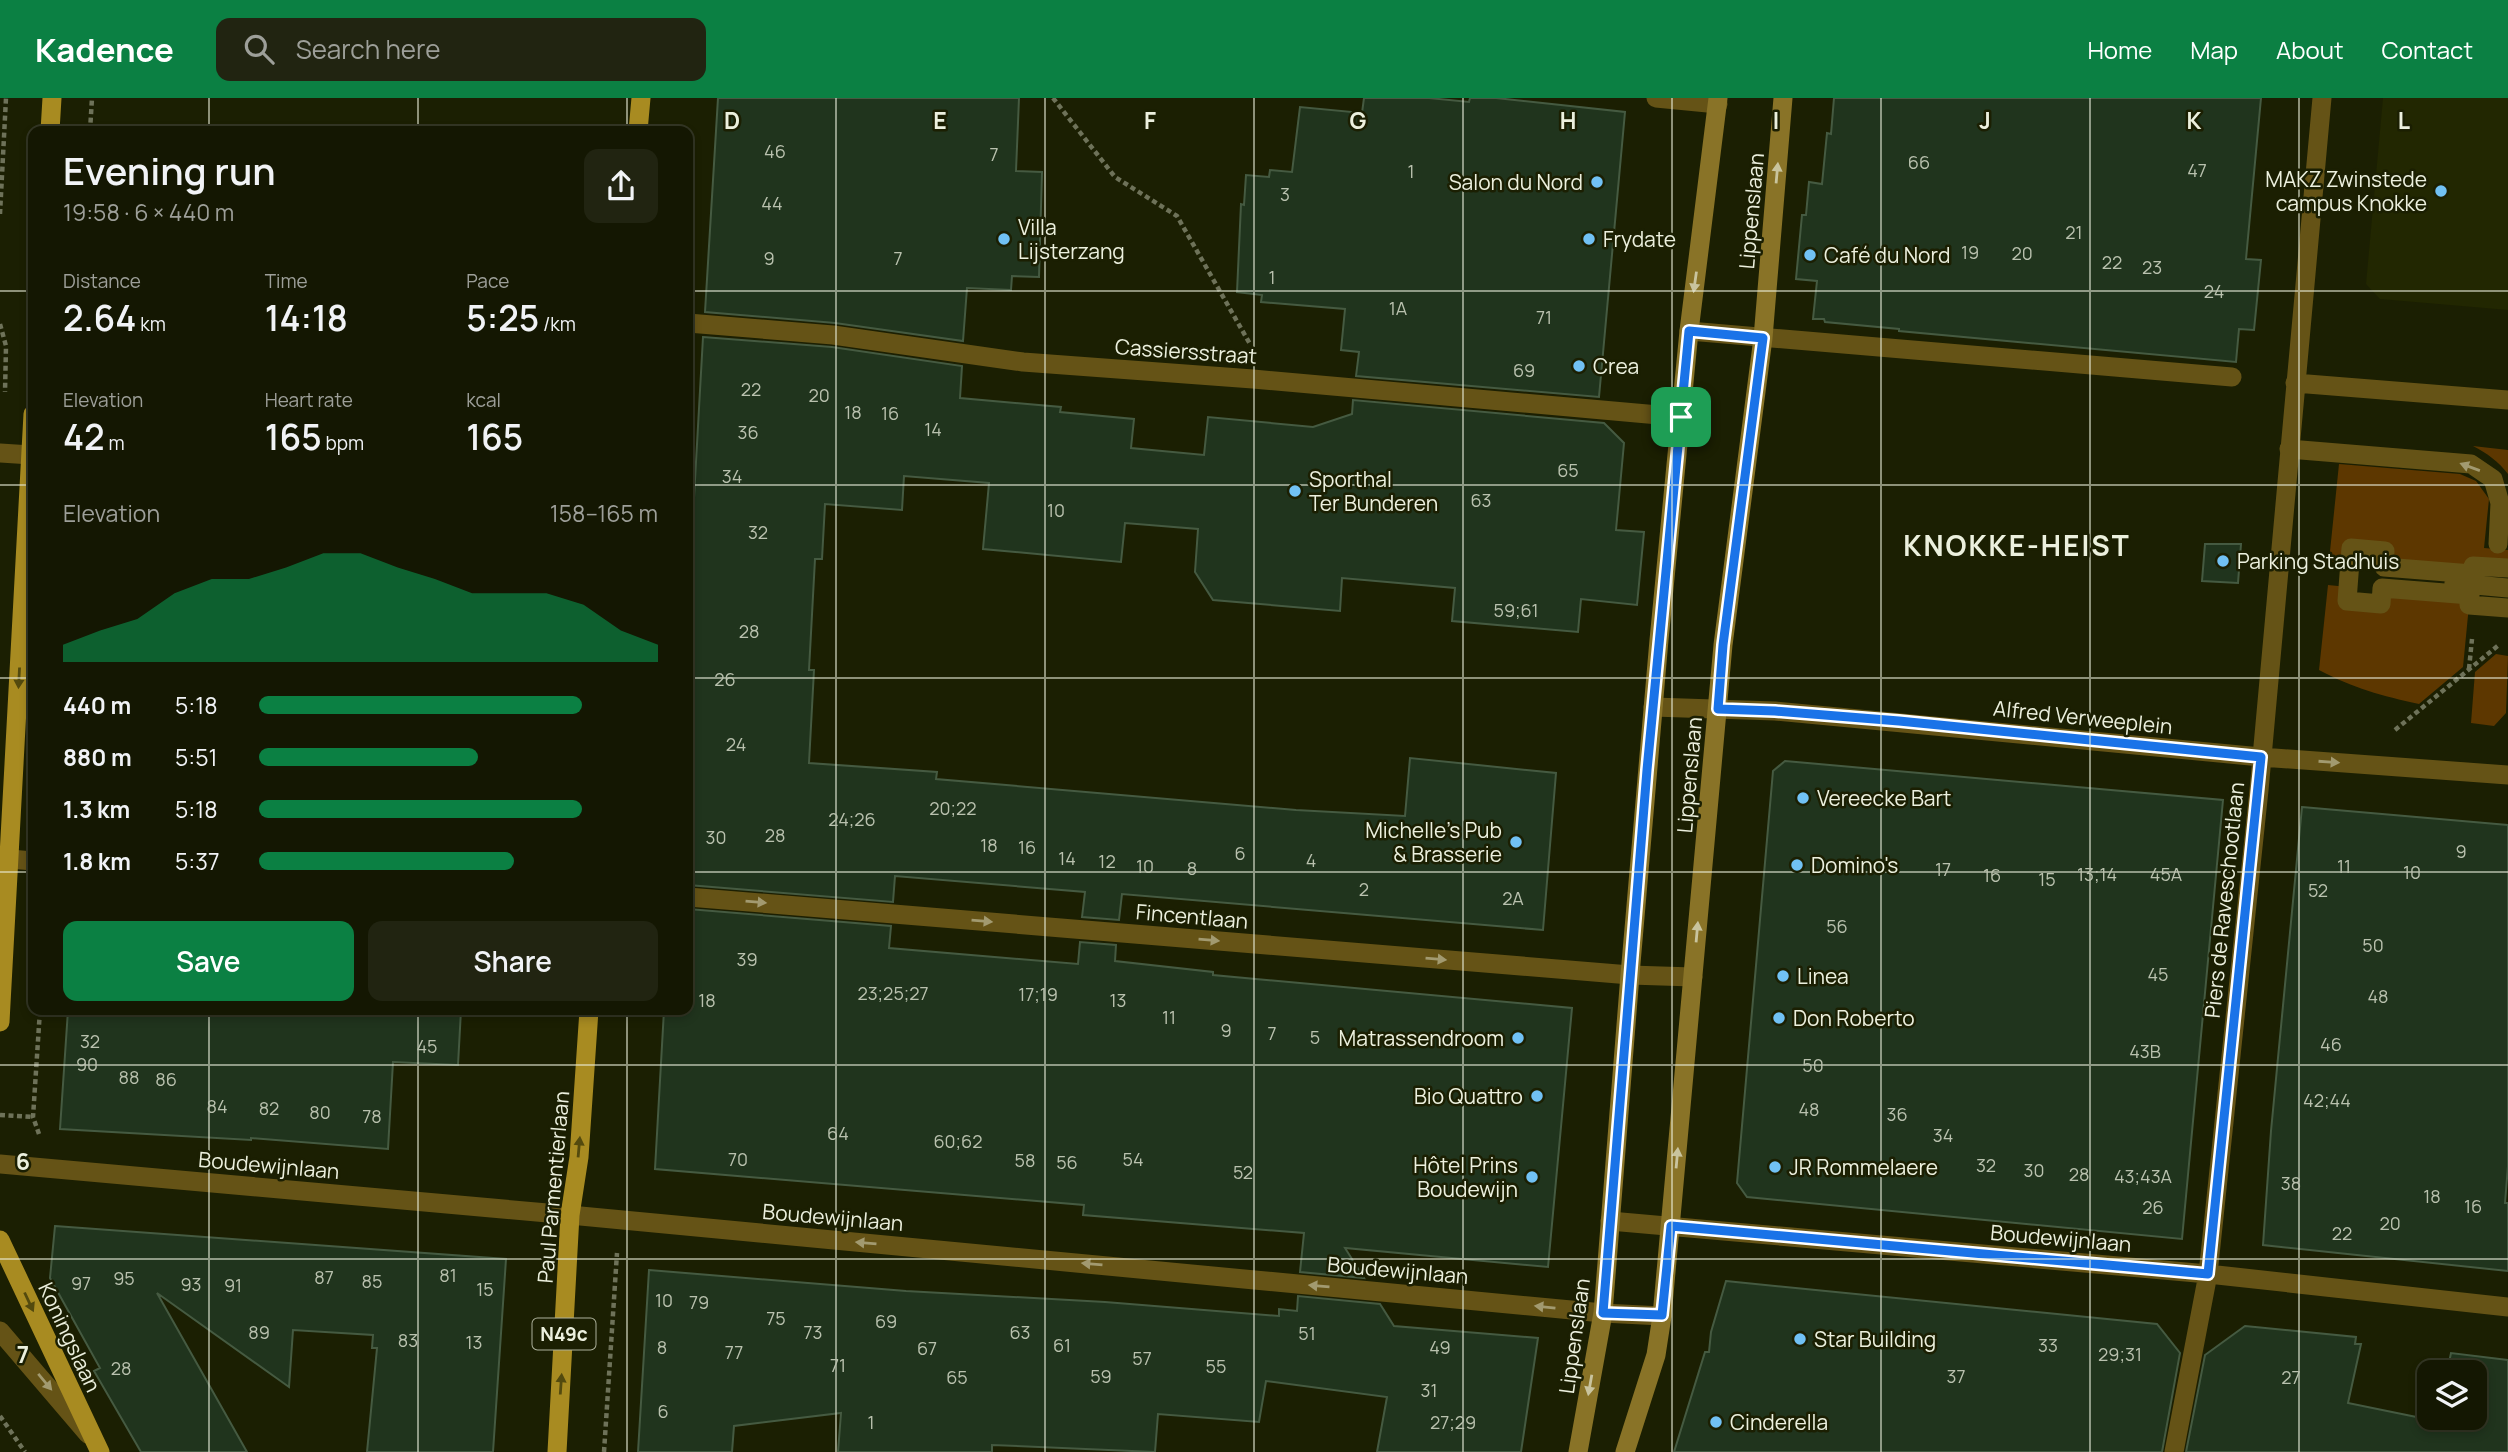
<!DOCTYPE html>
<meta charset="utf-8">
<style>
body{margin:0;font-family:Manrope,sans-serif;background:#212411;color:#f1f3f6;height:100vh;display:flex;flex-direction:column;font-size:26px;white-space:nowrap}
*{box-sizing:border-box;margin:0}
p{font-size:23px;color:#9d9f99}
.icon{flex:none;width:38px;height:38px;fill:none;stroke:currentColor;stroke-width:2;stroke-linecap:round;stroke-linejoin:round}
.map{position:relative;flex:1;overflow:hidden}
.panel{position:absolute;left:28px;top:28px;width:665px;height:889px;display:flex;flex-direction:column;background:#141702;border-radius:14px;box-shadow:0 4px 10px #0003,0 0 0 2px #333624}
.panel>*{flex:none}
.tools{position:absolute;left:2417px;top:1262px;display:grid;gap:14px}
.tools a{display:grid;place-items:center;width:70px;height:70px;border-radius:14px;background:#141702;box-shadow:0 4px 10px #0003,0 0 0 2px #333624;font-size:35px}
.pin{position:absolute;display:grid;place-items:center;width:60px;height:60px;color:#fff;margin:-30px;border-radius:14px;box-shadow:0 4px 10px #0006}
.round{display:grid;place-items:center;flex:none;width:74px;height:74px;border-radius:14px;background:#212411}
.head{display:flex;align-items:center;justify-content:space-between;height:119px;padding:0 35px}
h1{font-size:38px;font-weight:600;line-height:52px}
.figures{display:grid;grid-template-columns:repeat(3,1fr);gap:10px;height:119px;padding:7px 35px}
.figures div{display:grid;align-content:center}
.figures b{font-size:35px;font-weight:600}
.figures small{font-size:19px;font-weight:400}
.figures p{font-size:19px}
.chart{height:196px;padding:14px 35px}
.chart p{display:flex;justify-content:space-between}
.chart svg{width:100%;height:126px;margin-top:7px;fill:#0b8043;opacity:.7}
.button{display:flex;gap:14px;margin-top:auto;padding:14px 35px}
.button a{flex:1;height:80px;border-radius:14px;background:#0b8043;color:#fff;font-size:28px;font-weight:600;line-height:80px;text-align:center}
.button a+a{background:#212411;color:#f1f3f6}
ul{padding:0 35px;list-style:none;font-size:23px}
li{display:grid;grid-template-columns:112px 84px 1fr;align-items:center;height:52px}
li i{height:18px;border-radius:9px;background:#0b8043}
header{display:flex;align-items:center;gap:42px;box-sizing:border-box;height:98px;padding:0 35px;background:#0b8043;color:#fff}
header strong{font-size:33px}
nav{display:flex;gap:38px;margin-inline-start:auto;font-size:24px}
.search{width:490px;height:63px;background:#212411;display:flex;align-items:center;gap:18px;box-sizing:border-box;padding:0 24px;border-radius:14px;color:#9d9f99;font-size:26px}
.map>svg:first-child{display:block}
.built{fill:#222701}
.green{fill:#5d3700}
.building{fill:#20341d;stroke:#455a41;stroke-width:2}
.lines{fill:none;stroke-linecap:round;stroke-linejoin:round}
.path{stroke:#6e7259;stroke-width:4.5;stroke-dasharray:5 3.5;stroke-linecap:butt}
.service{stroke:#655316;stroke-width:19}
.pedestrian{stroke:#655316;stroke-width:19}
.minor{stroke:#655316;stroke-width:19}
.secondary{stroke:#897327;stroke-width:19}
.primary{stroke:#a88b21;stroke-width:19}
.oneway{fill:#c9c49e}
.oneway2{fill:#a29a70}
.oneway3{fill:#534a0e}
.route-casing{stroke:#fff;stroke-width:14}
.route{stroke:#1a73e8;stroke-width:9}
.grid{fill:none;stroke:#ecf0de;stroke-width:2;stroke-opacity:0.55}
.poi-dot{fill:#71c1f4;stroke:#1b1f02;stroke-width:2.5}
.labels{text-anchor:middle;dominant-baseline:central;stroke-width:5;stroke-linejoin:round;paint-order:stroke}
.number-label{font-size:18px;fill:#b9c1ae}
.shield{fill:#1b1f02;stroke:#adb19c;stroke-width:2}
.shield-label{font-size:19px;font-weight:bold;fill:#ecf0de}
.poi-label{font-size:21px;fill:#ecf0de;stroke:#1b1f02;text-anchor:start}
.street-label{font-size:21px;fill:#ecf0de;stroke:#1b1f02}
.district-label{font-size:28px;font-weight:bold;letter-spacing:2px;fill:#ecf0de;stroke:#1b1f02}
.grid-label{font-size:23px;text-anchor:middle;font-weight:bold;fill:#ecf0de;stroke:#1b1f02;stroke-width:5;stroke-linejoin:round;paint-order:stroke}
</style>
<header>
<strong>Kadence</strong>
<div class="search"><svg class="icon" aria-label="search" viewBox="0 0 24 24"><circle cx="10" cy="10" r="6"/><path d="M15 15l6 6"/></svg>Search here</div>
<nav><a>Home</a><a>Map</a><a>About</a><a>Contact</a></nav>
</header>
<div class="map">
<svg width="2508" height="1354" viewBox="0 0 2508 1354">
<rect width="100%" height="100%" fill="#1b1f02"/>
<path class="built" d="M2383 0H2508V212L2380 201 2366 186Z"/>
<path class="green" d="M2473 348 2508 352V376C2499 364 2487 355 2473 348Z
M2339 366 2460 376 2476 383 2489 401 2484 450 2508 452V470L2384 469 2385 453 2351 450 2350 466 2329 463Z
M2328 487 2348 489 2347 502 2380 506 2382 490 2470 497 2463 569 2419 606C2382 598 2353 590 2319 572Z
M2496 556 2508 558 2506 615 2494 628 2471 625 2475 574Z"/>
<path class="building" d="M718 0H1019L1016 73 1042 74 1039 179 1012 178 1011 192 967 190 963 243 835 225 705 214Z
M1364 0H1429L1469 4 1470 0H1496L1625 14 1599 299 1356 278 1359 254 1341 252 1345 211 1261 204 1262 197 1237 194 1241 106 1244 107 1246 77 1269 79 1270 72 1292 74 1300 9 1362 15Z
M1834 0H2261L2246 161 2261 162 2254 232 2239 231 2236 264 1899 233V231L1825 224 1824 221H1813L1817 183 1796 181 1802 117H1806L1809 84 1822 86 1827 35 1831 36Z
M703 239 832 249 962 268 960 300 1061 309 1060 314 1134 321 1131 350 1204 357 1208 319 1313 329 1352 316 1353 302 1604 325 1624 345 1616 432 1644 434 1637 507 1581 501 1578 534 1452 523 1455 490 1342 480 1340 513 1213 502 1195 474 1198 431 1125 425 1121 464 983 451 989 385 904 378 902 412 825 406 822 461H815L809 572H814L809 665 937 674 936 681 1296 712 1405 718 1410 660 1556 675 1543 832 1122 796 1119 822 1082 819 1085 794 895 778 893 804 688 787V507Z
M2205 446H2241L2238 485 2202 483Z
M1785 663 2223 702 2182 1141 1747 1099 1737 1085 1773 673Z
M2302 709 2508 727V1068L2505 1105H2508V1173L2263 1147 2271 1033Z
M688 811 891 828 889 850 1078 866 1080 844 1116 847 1115 863 1213 874V877L1572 910 1548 1169 1345 1150 1364 1180 1300 1174 1304 1135 1083 1117 1084 1107 655 1071 664 912H688Z
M68 912H461L458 967 393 964 388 1051 251 1040V1042L60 1031Z
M55 1128 506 1161 493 1354H367L377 1250H372L373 1237 293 1232 289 1289 157 1195 247 1354H141L94 1273 100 1270 50 1180Z
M649 1172 906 1193 1105 1204 1279 1218V1211L1297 1213 1298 1198 1380 1206 1394 1228 1538 1240 1521 1354H1377L1387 1299 1266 1283 1259 1324 1158 1316 1155 1354 992 1347V1354H838L841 1315 734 1328 732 1354H638Z
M1726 1183 2157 1226 2180 1255 2162 1354H1674L1705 1254H1709L1711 1234Z
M2245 1228 2356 1239 2355 1246H2361L2348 1305 2436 1323V1320H2474V1274H2447L2451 1255 2508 1262V1354H2186L2205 1257Z"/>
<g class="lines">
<path class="path" d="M1053 0 1115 79 1177 118 1250 246
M90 33 92 0
M0 116 6 0
M0 226 6 248 5 294
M2469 571 2472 541
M2395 632 2500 546
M0 1017 33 1019
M39 1036 33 1019 40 912
M0 1318 25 1354
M604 1354 617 1155"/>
<path class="service" d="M2289 351 2471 366 2493 381 2500 405 2498 446"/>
<path class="pedestrian" d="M2508 470 2473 468 2472 476 2384 469 2385 453 2351 450 2347 503 2381 506 2382 490 2470 497 2469 507 2508 510
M2454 485 2508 490"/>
<path class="minor" d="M1656 0 1718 6
M688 225 833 237 1023 264 1253 281 1681 319
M1689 233 2232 279
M2295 285 2508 302
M0 355 31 357
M1653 609 1775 613 2261 659 2508 677
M10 761 33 763
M688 799 1630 877 1693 879
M0 1066 570 1117 1603 1215 1662 1218
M1610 1123 2208 1176 2508 1209
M0 1233 88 1336
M2174 1354 2208 1176 2259 692 2322 0"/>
<path class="secondary" d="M1578 1354 1603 1215 1630 877 1659 542 1689 233 1718 0
M1625 1354 1656 1257 1662 1218 1723 547 1763 240 1783 0"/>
<path class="primary" d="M50 33 52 0
M638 33 641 0
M0 924 33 316
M0 1142 100 1354
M557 1354 570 1117 579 1059 589 912"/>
</g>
<defs><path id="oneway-solid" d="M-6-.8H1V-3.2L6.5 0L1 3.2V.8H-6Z" transform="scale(1.75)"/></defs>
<g class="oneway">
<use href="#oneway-solid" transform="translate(1777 75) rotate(-85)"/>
<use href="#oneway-solid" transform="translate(1695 184) rotate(98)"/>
<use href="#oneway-solid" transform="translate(1697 834) rotate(-85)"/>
<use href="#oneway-solid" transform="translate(1677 1060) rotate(-85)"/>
<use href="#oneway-solid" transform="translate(1590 1287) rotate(100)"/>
</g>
<g class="oneway2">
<use href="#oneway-solid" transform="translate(2470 369) rotate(-160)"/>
<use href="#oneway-solid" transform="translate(2329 664) rotate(4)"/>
<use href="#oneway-solid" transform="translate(756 804) rotate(5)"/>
<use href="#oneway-solid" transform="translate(982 823) rotate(5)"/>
<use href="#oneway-solid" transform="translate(1209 842) rotate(5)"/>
<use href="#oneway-solid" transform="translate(1436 861) rotate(5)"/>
<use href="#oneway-solid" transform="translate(866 1145) rotate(-175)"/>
<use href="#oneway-solid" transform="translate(1092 1166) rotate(-175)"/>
<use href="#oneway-solid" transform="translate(1319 1188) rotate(-175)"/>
<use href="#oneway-solid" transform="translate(1545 1209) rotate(-174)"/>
<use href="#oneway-solid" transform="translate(45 1284) rotate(50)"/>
</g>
<g class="oneway3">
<use href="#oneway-solid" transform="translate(19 580) rotate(93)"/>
<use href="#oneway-solid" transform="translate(579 1049) rotate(-85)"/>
<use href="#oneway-solid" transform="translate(29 1204) rotate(65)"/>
<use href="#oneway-solid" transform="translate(561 1286) rotate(-86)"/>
</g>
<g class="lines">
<defs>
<path id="route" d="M1689 233 1763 240 1723 547 1718 611 1775 613 1899 623 2261 659 2208 1176 1671 1128 1662 1217 1603 1215 1647 672Z"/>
</defs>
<use href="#route" class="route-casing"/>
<use href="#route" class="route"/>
</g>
<path class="grid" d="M209 0V33M418 0V33M627 0V33M836 0V1354M1045 0V1354M1254 0V1354M1463 0V1354M1672 0V1354M1881 0V1354M2090 0V1354M2299 0V1354M0 193H33M688 193H2508M0 387H33M688 387H2508M0 580H33M688 580H2508M0 774H33M688 774H2508M209 912V1354M418 912V1354M627 912V1354M0 967H2508M0 1161H2508"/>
<g class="poi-dot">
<circle cx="1597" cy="84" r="7"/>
<circle cx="2441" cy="93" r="7"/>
<circle cx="1004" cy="141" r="7"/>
<circle cx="1589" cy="141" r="7"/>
<circle cx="1810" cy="157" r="7"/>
<circle cx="1579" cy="268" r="7"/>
<circle cx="1295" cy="393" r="7"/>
<circle cx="2223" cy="463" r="7"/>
<circle cx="1803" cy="700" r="7"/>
<circle cx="1516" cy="744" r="7"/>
<circle cx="1797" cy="767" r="7"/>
<circle cx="1783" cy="878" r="7"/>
<circle cx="1779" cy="920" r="7"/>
<circle cx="1518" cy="940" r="7"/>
<circle cx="1537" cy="998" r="7"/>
<circle cx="1775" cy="1069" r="7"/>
<circle cx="1532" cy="1079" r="7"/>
<circle cx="1800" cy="1241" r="7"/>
<circle cx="1716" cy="1324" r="7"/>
</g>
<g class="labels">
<g class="number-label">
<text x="775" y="53">46</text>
<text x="994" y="56">7</text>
<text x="1919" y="64">66</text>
<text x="2197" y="72">47</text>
<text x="1411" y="73">1</text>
<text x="1285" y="96">3</text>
<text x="772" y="105">44</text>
<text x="2074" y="134">21</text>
<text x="1970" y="154">19</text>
<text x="2022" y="155">20</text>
<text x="769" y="160">9</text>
<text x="898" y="160">7</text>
<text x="2112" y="164">22</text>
<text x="2152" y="169">23</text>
<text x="1272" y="179">1</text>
<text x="2214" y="193">24</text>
<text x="1398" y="210">1A</text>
<text x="1544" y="219">71</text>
<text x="1524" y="272">69</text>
<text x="751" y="291">22</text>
<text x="819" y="297">20</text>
<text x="853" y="314">18</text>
<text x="890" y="315">16</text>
<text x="933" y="331">14</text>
<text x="748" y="334">36</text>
<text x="1568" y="372">65</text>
<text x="732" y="378">34</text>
<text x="1481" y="402">63</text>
<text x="1056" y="412">10</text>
<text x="758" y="434">32</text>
<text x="1516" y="512">59;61</text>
<text x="749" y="533">28</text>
<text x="725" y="581">26</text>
<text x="736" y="646">24</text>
<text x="953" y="710">20;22</text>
<text x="852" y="721">24;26</text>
<text x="775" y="737">28</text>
<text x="716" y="739">30</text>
<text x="989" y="747">18</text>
<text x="1027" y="749">16</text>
<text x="2461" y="753">9</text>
<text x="1240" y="755">6</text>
<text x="1067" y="760">14</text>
<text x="1311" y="762">4</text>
<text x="1107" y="763">12</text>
<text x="1145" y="768">10</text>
<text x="2344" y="768">11</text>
<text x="1192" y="770">8</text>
<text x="1943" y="771">17</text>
<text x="2412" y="774">10</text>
<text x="2097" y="776">13;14</text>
<text x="2166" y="776">45A</text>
<text x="1992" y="777">16</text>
<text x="2047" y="781">15</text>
<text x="1364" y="791">2</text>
<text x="2318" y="792">52</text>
<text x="1513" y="800">2A</text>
<text x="1837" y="828">56</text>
<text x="2373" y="847">50</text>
<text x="747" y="861">39</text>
<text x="2158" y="876">45</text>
<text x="893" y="895">23;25;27</text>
<text x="1038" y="896">17;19</text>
<text x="2378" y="898">48</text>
<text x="707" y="902">18</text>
<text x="1118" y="902">13</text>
<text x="1169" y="919">11</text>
<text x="1226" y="932">9</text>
<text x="1272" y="935">7</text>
<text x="1315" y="939">5</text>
<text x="90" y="943">32</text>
<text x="2331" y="946">46</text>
<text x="427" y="948">45</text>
<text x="2145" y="953">43B</text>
<text x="87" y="966">90</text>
<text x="1813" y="967">50</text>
<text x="129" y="979">88</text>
<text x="166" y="981">86</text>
<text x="2327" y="1002">42;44</text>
<text x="217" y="1008">84</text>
<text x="269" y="1010">82</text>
<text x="1809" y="1011">48</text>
<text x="320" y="1014">80</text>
<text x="1897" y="1016">36</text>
<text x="372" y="1018">78</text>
<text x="838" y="1035">64</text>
<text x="1943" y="1037">34</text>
<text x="958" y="1043">60;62</text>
<text x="738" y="1061">70</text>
<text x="1133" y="1061">54</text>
<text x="1025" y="1062">58</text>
<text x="1067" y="1064">56</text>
<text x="1986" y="1067">32</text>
<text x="2034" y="1072">30</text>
<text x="1243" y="1074">52</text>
<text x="2079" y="1076">28</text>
<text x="2143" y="1078">43;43A</text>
<text x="2291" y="1085">38</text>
<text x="2432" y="1098">18</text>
<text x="2473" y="1108">16</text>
<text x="2153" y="1109">26</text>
<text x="2390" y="1125">20</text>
<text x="2342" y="1135">22</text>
<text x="448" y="1177">81</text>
<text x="324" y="1179">87</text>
<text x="124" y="1180">95</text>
<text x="372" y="1183">85</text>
<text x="81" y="1185">97</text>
<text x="191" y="1186">93</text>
<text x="233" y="1187">91</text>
<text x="485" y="1191">15</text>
<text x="664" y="1202">10</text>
<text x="699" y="1204">79</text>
<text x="776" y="1220">75</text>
<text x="886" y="1223">69</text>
<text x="259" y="1234">89</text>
<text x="813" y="1234">73</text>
<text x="1020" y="1234">63</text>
<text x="1307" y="1235">51</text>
<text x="408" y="1242">83</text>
<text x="474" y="1244">13</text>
<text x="1062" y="1247">61</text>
<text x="2048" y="1247">33</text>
<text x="662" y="1249">8</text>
<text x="1440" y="1249">49</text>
<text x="927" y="1250">67</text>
<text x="734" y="1254">77</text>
<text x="2120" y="1256">29;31</text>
<text x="1142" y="1260">57</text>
<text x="838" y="1267">71</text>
<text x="1216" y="1268">55</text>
<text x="121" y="1270">28</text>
<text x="1101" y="1278">59</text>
<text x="1956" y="1278">37</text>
<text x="957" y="1279">65</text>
<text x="2291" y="1279">27</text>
<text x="1429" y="1292">31</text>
<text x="663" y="1313">6</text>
<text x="871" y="1324">1</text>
<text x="1453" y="1324">27;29</text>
</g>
<rect class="shield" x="532.5" y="1220.5" width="63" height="31" rx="5"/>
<g class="shield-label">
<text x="564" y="1236">N49c</text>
</g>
<g class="poi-label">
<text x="2427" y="81" text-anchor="end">MAKZ Zwinstede<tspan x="2427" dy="24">campus Knokke</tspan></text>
<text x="1583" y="84" text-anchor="end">Salon du Nord</text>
<text x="1018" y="129">Villa<tspan x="1018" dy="24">Lijsterzang</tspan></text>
<text x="1603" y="141">Frydate</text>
<text x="1824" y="157">Café du Nord</text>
<text x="1593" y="268">Crea</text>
<text x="1309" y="381">Sporthal<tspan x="1309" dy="24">Ter Bunderen</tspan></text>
<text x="2237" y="463">Parking Stadhuis</text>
<text x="1817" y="700">Vereecke Bart</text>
<text x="1502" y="732" text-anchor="end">Michelle's Pub<tspan x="1502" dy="24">&amp; Brasserie</tspan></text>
<text x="1811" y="767">Domino's</text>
<text x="1797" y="878">Linea</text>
<text x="1793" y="920">Don Roberto</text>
<text x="1504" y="940" text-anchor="end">Matrassendroom</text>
<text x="1523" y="998" text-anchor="end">Bio Quattro</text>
<text x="1518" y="1067" text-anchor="end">Hôtel Prins<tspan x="1518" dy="24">Boudewijn</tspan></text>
<text x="1789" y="1069">JR Rommelaere</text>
<text x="1814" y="1241">Star Building</text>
<text x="1730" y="1324">Cinderella</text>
</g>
<g class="street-label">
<text transform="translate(1751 113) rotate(-85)">Lippenslaan</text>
<text transform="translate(1186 253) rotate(4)">Cassiersstraat</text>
<text transform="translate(2083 619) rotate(6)">Alfred Verweeplein</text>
<text transform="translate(1689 677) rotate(-85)">Lippenslaan</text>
<text transform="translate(2224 802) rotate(-84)">Piers de Raveschootlaan</text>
<text transform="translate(1192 818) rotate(5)">Fincentlaan</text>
<text transform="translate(269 1067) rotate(5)">Boudewijnlaan</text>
<text transform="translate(553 1089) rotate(-85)">Paul Parmentierlaan</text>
<text transform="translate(833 1119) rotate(5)">Boudewijnlaan</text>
<text transform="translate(2061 1140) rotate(5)">Boudewijnlaan</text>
<text transform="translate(1398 1172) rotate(5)">Boudewijnlaan</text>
<text transform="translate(1574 1238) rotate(-82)">Lippenslaan</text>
<text transform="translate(70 1239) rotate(65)">Koningslaan</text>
</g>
<g class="district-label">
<text x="2017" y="447">KNOKKE-HEIST</text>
</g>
</g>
<g class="grid-label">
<text x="732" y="31">D</text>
<text x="940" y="31">E</text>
<text x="1150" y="31">F</text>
<text x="1358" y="31">G</text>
<text x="1568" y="31">H</text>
<text x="1776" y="31">I</text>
<text x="1985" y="31">J</text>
<text x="2194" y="31">K</text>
<text x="2404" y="31">L</text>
<text x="23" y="1072">6</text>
<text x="23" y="1265">7</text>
</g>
</svg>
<div class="tools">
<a><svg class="icon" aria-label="layers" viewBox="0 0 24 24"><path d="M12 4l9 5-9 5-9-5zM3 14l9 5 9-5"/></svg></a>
</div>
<div class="pin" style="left:1681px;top:319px;background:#1e9e55"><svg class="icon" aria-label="arrive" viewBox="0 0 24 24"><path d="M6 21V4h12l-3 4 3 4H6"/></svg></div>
<section class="panel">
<div class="head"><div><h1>Evening run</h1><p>19:58 · 6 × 440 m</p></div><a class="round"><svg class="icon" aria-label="share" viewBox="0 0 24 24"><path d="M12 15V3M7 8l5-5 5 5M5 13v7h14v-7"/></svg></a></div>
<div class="figures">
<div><p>Distance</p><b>2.64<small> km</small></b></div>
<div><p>Time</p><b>14:18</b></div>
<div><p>Pace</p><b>5:25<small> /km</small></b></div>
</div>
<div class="figures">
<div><p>Elevation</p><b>42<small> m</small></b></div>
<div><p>Heart rate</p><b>165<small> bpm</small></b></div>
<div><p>kcal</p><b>165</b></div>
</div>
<div class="chart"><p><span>Elevation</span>158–165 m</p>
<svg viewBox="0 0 160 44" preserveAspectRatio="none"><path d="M0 44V38L10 33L20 29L30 20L40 15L50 15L60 11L70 6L80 6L90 11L100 15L110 20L120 20L130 20L140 24L150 33L160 38V44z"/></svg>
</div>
<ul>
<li><b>440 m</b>5:18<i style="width:81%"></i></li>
<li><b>880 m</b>5:51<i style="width:55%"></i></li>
<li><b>1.3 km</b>5:18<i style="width:81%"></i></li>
<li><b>1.8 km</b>5:37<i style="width:64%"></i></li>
</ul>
<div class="button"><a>Save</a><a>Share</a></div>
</section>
</div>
